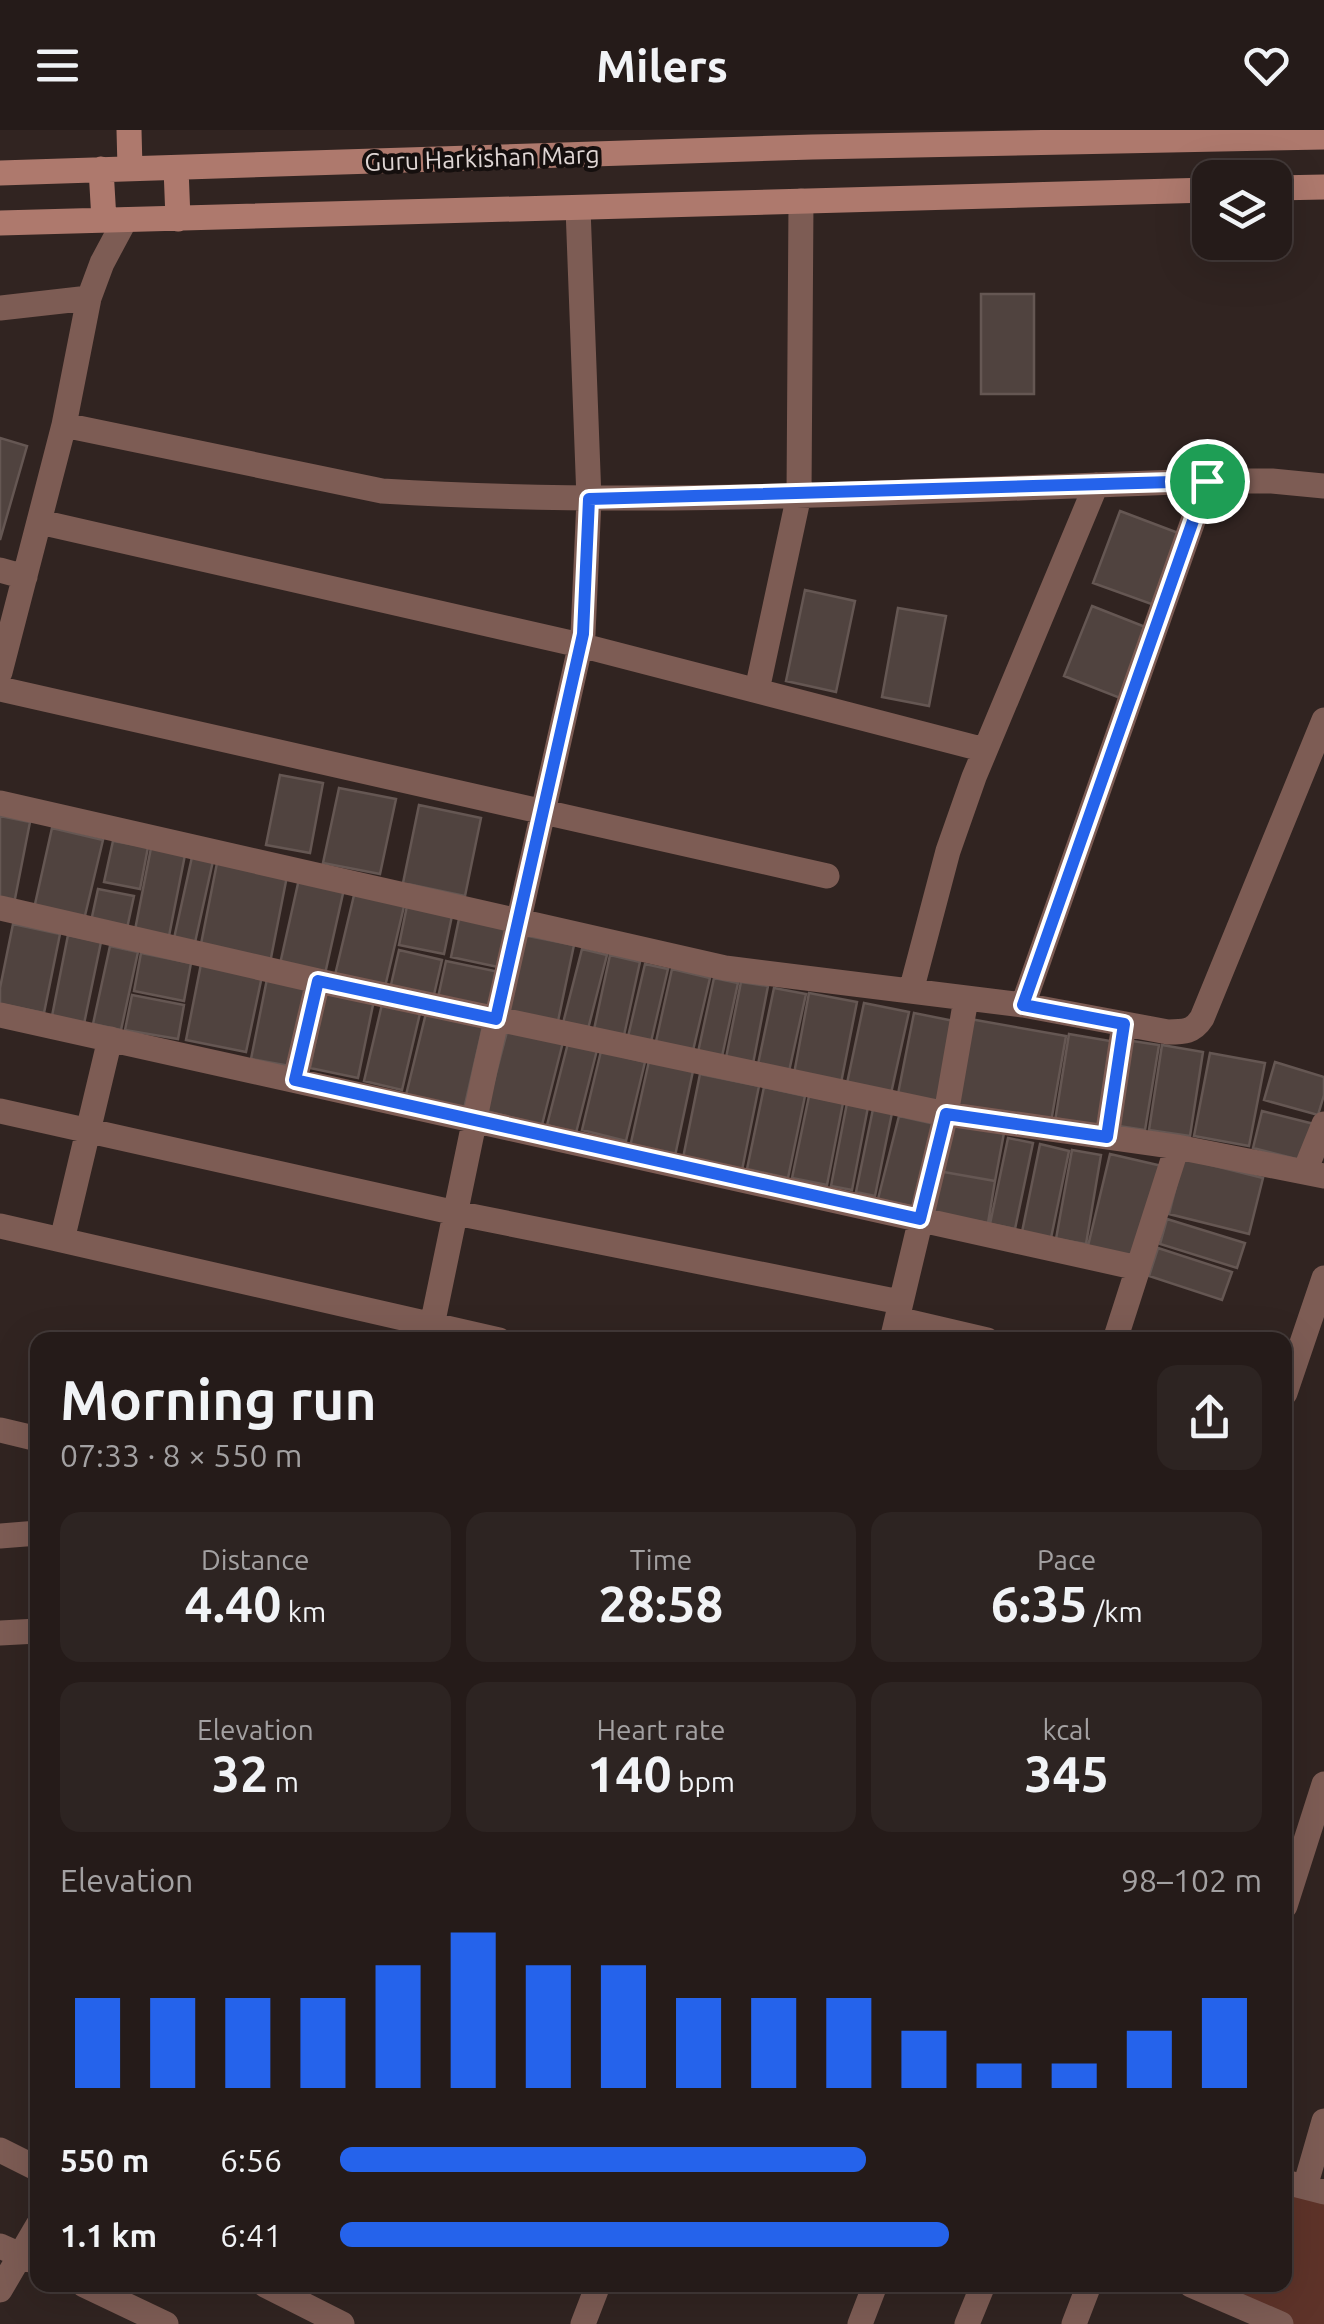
<!DOCTYPE html>
<meta charset="utf-8">
<style>
body{margin:0;font-family:Ubuntu,sans-serif;background:#2d2422;color:#f1f3f6;height:100vh;display:flex;flex-direction:column;font-size:38px;white-space:nowrap}
*{box-sizing:border-box;margin:0}
p{font-size:32px;color:#a3a1a2}
.icon{flex:none;width:55px;height:55px;fill:none;stroke:currentColor;stroke-width:2;stroke-linecap:round;stroke-linejoin:round}
.map{position:relative;flex:1;overflow:hidden}
.sheet{position:absolute;left:30px;top:1202px;width:1262px;height:960px;display:flex;flex-direction:column;background:#251b19;border-radius:20px;box-shadow:0 10px 40px #0002,0 0 0 2px #423938}
.sheet>*{flex:none}
.controls{position:absolute;left:1192px;top:30px;display:grid;gap:20px}
.controls a{display:grid;place-items:center;width:100px;height:100px;border-radius:20px;background:#251b19;box-shadow:0 10px 40px #0002,0 0 0 2px #423938;font-size:50px}
.pin{position:absolute;display:grid;place-items:center;width:85px;height:85px;color:#fff;margin:-42px;border:5px solid #fff;border-radius:50%;box-shadow:0 2px 10px #0007}
.round{display:grid;place-items:center;flex:none;width:105px;height:105px;border-radius:20px;background:#2d2422}
.overview{display:flex;align-items:center;justify-content:space-between;height:170px;padding:0 30px}
h1{font-size:55px;font-weight:700;line-height:75px}
.figures{display:grid;grid-template-columns:repeat(3,1fr);gap:15px;height:170px;padding:10px 30px}
.figures div{display:grid;align-content:center;border-radius:20px;background:#2d2422;text-align:center}
.figures b{font-size:50px;font-weight:700}
.figures small{font-size:28px;font-weight:400}
.figures p{font-size:28px}
.chart{height:280px;padding:20px 30px}
.chart p{display:flex;justify-content:space-between}
.chart svg{width:100%;height:180px;margin-top:10px;stroke:#2563eb;stroke-width:6}
ul{padding:0 30px;list-style:none;font-size:32px}
li{display:grid;grid-template-columns:160px 120px 1fr;align-items:center;height:75px}
li i{height:25px;border-radius:12px;background:#2563eb}
header{display:flex;justify-content:space-between;align-items:center;height:130px;padding:0 30px;background:#251b19;font-size:45px;font-weight:700}
.map>svg:first-child{display:block}
.green{fill:#5e3329}
.building{fill:#50433f;stroke:#655753;stroke-width:2.5}
.lines{fill:none;stroke-linecap:round;stroke-linejoin:round}
.street{stroke:#7d5c54;stroke-width:25}
.secondary{stroke:#ae796d;stroke-width:25}
.route-casing{stroke:#fff;stroke-width:20}
.route{stroke:#2563eb;stroke-width:12}
.labels{text-anchor:middle;dominant-baseline:central;stroke-width:8;stroke-linejoin:round;paint-order:stroke}
.street-label{font-size:25px;fill:#dfd6d4;stroke:#150f0e}
</style>
<header><svg class="icon" aria-label="menu" viewBox="0 0 24 24"><path d="M4 6h16M4 12h16M4 18h16"/></svg>Milers<svg class="icon" aria-label="heart" viewBox="0 0 24 24"><path d="M12 20l-8-8c-3-5 5-10 8-4 3-6 11-1 8 4z"/></svg></header>
<div class="map">
<svg width="1324" height="2194" viewBox="0 0 1324 2194">
<rect width="100%" height="100%" fill="#312421"/>
<path class="green" d="M1285 2058 1324 2069V2194H1293L1200 2155H1285Z"/>
<path class="building" d="M981 164H1034V264H981Z
M0 308 27 316 0 410Z
M1120 381 1181 404 1154 475 1093 453Z
M805 460 855 471 836 562 786 551Z
M1092 476 1153 500 1125 570 1064 546Z
M898 478 946 486 929 576 882 567Z
M280 645 323 653 310 723 266 715Z
M339 658 396 669 380 744 323 733Z
M419 675 481 688 465 766 403 753Z
M0 686 30 692 13 779 0 776Z
M52 698 103 710 83 794 33 783Z
M113 711 148 717 140 759 104 752Z
M151 718 185 725 168 811 134 805Z
M192 727 213 731 194 817 173 813Z
M218 728 288 741 270 833 200 819Z
M299 749 344 759 325 844 280 834Z
M98 759 134 766 126 803 90 796Z
M355 761 405 772 385 857 335 845Z
M408 771 453 781 444 824 399 815Z
M460 784 508 795 498 837 451 827Z
M13 794 60 804 44 883 0 874V858Z
M68 805 101 812 84 894 52 886Z
M523 805 574 815 557 896 506 885Z
M110 816 138 822 121 900 93 894Z
M582 819 607 825 587 903 562 897Z
M399 820 442 830 433 869 390 859Z
M141 823 191 833 184 871 134 861Z
M610 825 640 832 623 910 593 904Z
M446 831 499 842 490 884 437 872Z
M201 834 262 846 246 922 186 910Z
M645 834 668 839 650 916 627 911Z
M672 839 710 848 692 925 655 916Z
M268 844 307 851 290 936 251 929Z
M714 848 738 853 721 931 697 927Z
M741 852 768 856 752 939 725 933Z
M774 858 806 864 788 946 757 939Z
M326 860 374 870 358 948 310 938Z
M809 863 857 872 840 958 793 949Z
M132 865 184 875 178 909 125 900Z
M383 870 421 879 402 960 364 951Z
M864 873 909 882 890 968 846 958Z
M427 879 484 892 464 979 406 965Z
M914 883 954 891 937 976 897 969Z
M970 889 1066 906 1051 992 954 975Z
M508 898 563 912 542 995 486 981Z
M1069 904 1116 912 1102 999 1055 991Z
M1126 910 1159 915 1145 1000 1112 995Z
M568 913 597 920 576 1003 547 995Z
M1162 915 1203 922 1190 1006 1149 1000Z
M601 921 645 932 626 1011 582 1000Z
M1210 923 1265 933 1249 1016 1194 1006Z
M649 931 693 941 675 1026 630 1017Z
M1275 932 1324 947V965L1318 985 1264 970Z
M700 944 759 956 742 1040 683 1028Z
M764 957 805 966 788 1048 747 1039Z
M809 966 843 973 827 1055 792 1048Z
M847 973 868 977 852 1060 831 1056Z
M873 979 892 983 875 1066 856 1062Z
M1262 981 1314 994 1304 1031 1253 1018Z
M899 986 935 994 914 1077 878 1069Z
M947 993 1004 1003 995 1051 938 1041Z
M1008 1008 1033 1013 1015 1099 990 1094Z
M1040 1014 1069 1021 1051 1108 1022 1102Z
M1072 1020 1101 1025 1086 1114 1056 1109Z
M1110 1024 1162 1036 1140 1128 1088 1116Z
M1183 1028 1263 1048 1249 1104 1169 1084Z
M938 1041 995 1051 988 1093 931 1083Z
M1167 1089 1245 1113 1237 1138 1160 1114Z
M1158 1118 1232 1142 1222 1170 1149 1146Z"/>
<g class="lines">
<path class="street" d="M0 178 89 168
M64 295 382 361C657 378 933 360 1207 351H1272L1324 356
M40 392 580 515 985 620
M0 440 25 447
M0 542 64 295 89 168 102 133 125 90
M0 559 827 746
M757 560 799 365 801 71
M0 673 725 838 1023 875 1168 902C1184 902 1193 902 1202 888L1324 590
M0 778 318 851 946 984 1177 1017 1324 1046
M911 861 948 721 974 647 1096 355
M1023 875 1207 351
M0 885 1138 1138
M295 950 318 851
M0 981 456 1083 900 1172
M1107 1007 1124 894
M1305 1041 1324 994
M0 1096 499 1210
M62 1110 110 909
M897 1189 987 1210
M429 1210 485 940 583 504 589 369 578 78
M892 1210 946 984 966 869
M1115 1210 1177 1017
M1285 1263 1324 1148
M0 1300 38 1309
M0 1406 38 1403
M0 1503 38 1501
M1285 1776 1324 1654
M0 2020 38 2039
M1285 2052 1324 2062
M1305 2057 1324 1991
M0 2116 38 2133
M84 2155 166 2194
M265 2155 342 2194
M1191 2155 1281 2194
M0 2160 38 2095
M583 2194 598 2155
M860 2194 875 2155
M967 2194 983 2155
M1074 2194 1089 2155"/>
<path class="secondary" d="M129 0 130 38
M176 38 178 89
M101 39 104 90
M0 43 812 17 1324 7
M1275 58 1324 57
M0 93 1210 60"/>
</g>
<g class="lines">
<defs>
<path id="route" d="M1207 351 1023 875 1124 894 1107 1007 946 984 920 1089 295 950 318 851 496 889 583 504 589 369Z"/>
</defs>
<use href="#route" class="route-casing"/>
<use href="#route" class="route"/>
</g>
<g class="labels">
<g class="street-label">
<text transform="translate(482 28) rotate(-2)">Guru Harkishan Marg</text>
</g>
</g>
</svg>
<div class="controls">
<a><svg class="icon" aria-label="layers" viewBox="0 0 24 24"><path d="M12 4l9 5-9 5-9-5zM3 14l9 5 9-5"/></svg></a>
</div>
<div class="pin" style="left:1207px;top:351px;background:#1e9e55"><svg class="icon" aria-label="arrive" viewBox="0 0 24 24"><path d="M6 21V4h12l-3 4 3 4H6"/></svg></div>
<section class="sheet">
<div class="overview"><div><h1>Morning run</h1><p>07:33 · 8 × 550 m</p></div><a class="round"><svg class="icon" aria-label="share" viewBox="0 0 24 24"><path d="M12 15V3M7 8l5-5 5 5M5 13v7h14v-7"/></svg></a></div>
<div class="figures">
<div><p>Distance</p><b>4.40<small> km</small></b></div>
<div><p>Time</p><b>28:58</b></div>
<div><p>Pace</p><b>6:35<small> /km</small></b></div>
</div>
<div class="figures">
<div><p>Elevation</p><b>32<small> m</small></b></div>
<div><p>Heart rate</p><b>140<small> bpm</small></b></div>
<div><p>kcal</p><b>345</b></div>
</div>
<div class="chart"><p><span>Elevation</span>98–102 m</p>
<svg viewBox="0 0 160 44" preserveAspectRatio="none"><path d="M5 44V22M15 44V22M25 44V22M35 44V22M45 44V14M55 44V6M65 44V14M75 44V14M85 44V22M95 44V22M105 44V22M115 44V30M125 44V38M135 44V38M145 44V30M155 44V22"/></svg>
</div>
<ul>
<li><b>550 m</b>6:56<i style="width:57%"></i></li>
<li><b>1.1 km</b>6:41<i style="width:66%"></i></li>
</ul>
</section>
</div>
